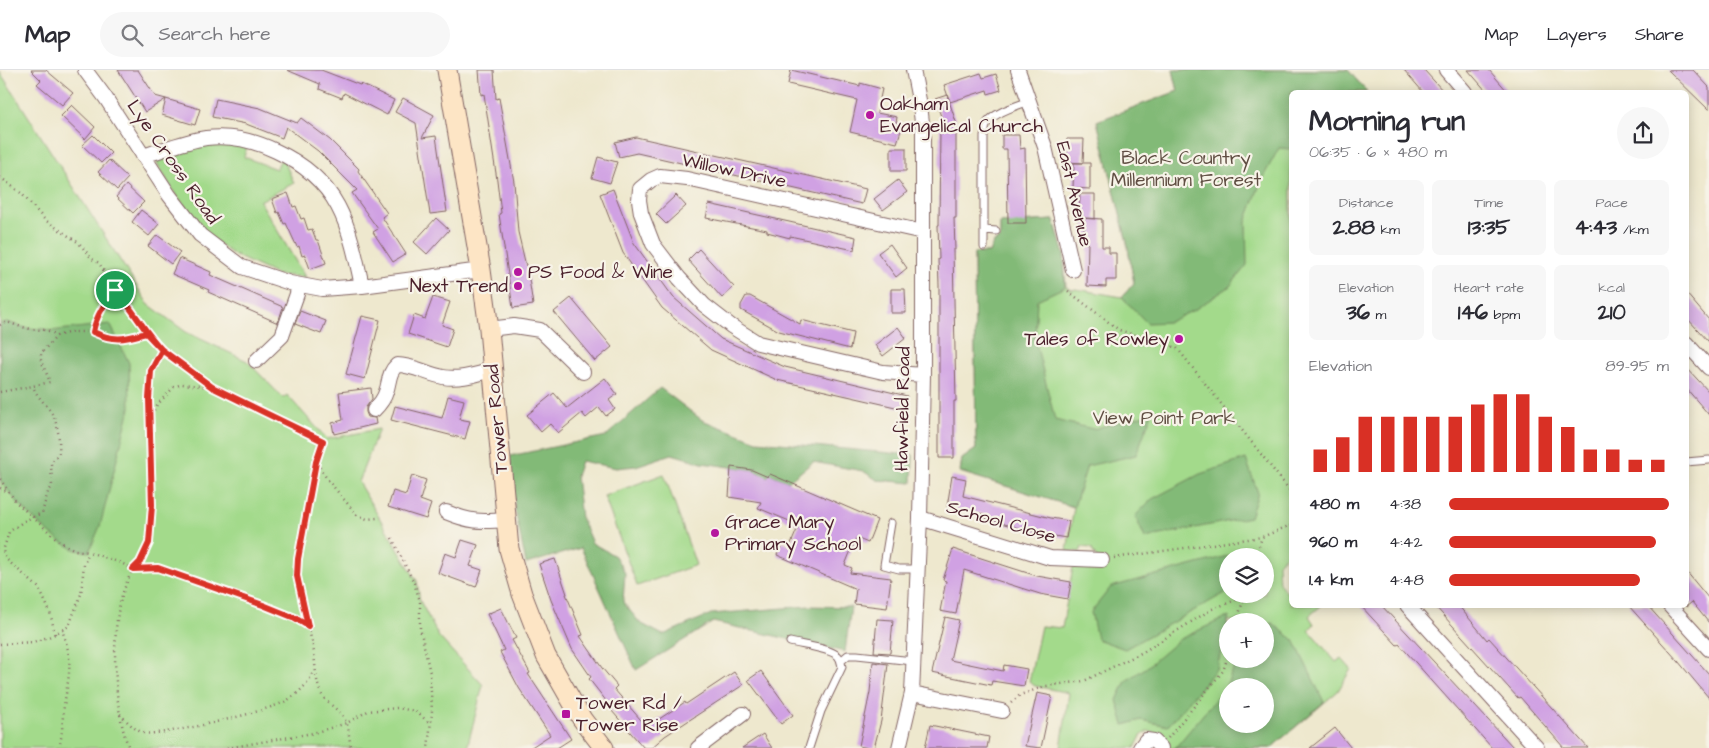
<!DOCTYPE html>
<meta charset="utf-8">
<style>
body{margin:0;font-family:"Architects Daughter",sans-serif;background:#f7f7f7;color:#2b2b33;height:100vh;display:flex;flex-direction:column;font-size:19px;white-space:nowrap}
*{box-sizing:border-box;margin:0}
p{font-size:16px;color:#7c7c81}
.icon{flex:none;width:28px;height:28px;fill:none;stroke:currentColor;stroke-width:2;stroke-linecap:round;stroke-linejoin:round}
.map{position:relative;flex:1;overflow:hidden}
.panel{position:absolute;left:1289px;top:20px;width:400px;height:518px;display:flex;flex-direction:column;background:#fff;border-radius:8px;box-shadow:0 2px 12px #0003}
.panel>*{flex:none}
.controls{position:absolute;left:1219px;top:478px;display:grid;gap:10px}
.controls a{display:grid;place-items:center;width:55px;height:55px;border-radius:50%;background:#fff;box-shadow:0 2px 12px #0003;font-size:25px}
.pin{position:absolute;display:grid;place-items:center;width:42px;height:42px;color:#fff;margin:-21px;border:2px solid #fff;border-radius:50%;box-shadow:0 1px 5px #0007}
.round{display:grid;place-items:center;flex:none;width:52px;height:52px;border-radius:26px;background:#f7f7f7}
.overview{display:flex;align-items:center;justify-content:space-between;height:85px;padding:0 20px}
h1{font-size:28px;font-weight:800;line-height:38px}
.figures{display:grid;grid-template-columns:repeat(3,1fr);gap:8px;height:85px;padding:5px 20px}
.figures div{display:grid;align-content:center;border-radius:8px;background:#f7f7f7;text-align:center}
.figures b{font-size:21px;font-weight:800}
.figures small{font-size:14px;font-weight:400}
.figures p{font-size:14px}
.chart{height:140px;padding:10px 20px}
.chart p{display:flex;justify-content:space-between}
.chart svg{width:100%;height:90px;margin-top:5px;stroke:#d93025;stroke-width:6}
ul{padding:0 20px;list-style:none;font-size:16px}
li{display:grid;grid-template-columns:80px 60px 1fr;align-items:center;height:38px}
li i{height:12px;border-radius:6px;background:#d93025}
header{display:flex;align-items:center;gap:30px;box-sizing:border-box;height:70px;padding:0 25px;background:#fff;border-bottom:1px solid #e1e1e2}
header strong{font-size:24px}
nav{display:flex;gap:28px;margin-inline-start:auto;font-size:18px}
.search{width:350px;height:45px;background:#f7f7f7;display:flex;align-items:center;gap:12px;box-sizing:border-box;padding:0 18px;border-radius:28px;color:#7c7c81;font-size:19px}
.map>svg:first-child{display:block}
.green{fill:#a3da8b;stroke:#767c5b;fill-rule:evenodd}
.forest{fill:#82ba77;stroke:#666c51;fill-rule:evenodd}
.building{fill:#d0a1e3}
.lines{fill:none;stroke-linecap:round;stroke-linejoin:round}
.lane-casing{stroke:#836564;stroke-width:9}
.street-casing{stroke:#836564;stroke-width:16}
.secondary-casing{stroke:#836564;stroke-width:21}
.path{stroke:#836564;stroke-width:2.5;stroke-dasharray:1 4;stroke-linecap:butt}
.lane{stroke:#fff;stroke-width:7}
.street{stroke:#fff;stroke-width:14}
.secondary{stroke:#fde5c5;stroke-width:19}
.route-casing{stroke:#fff;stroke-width:10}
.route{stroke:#d93025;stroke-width:6}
.poi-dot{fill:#b5179e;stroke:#f7f3e8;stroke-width:2}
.labels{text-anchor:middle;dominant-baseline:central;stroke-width:4.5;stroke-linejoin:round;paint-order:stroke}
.poi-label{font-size:19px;fill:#4a1f2b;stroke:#f7f3e8;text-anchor:start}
.park-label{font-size:19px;fill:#604e43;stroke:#f7f3e8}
.street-label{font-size:19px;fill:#4a1f2b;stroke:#f7f3e8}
</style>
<header>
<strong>Map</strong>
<div class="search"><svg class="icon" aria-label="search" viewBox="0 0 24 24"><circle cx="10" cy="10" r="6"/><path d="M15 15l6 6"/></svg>Search here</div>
<nav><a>Map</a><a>Layers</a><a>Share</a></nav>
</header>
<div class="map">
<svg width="1709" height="678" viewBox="0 0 1709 678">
<rect width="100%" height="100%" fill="#f7f3e8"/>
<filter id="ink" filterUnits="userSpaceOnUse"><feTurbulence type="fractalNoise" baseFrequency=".02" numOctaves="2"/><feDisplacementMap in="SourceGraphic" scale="10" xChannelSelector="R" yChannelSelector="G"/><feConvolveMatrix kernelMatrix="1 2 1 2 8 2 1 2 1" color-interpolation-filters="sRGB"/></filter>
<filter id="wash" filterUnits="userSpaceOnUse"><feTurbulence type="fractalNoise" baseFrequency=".0096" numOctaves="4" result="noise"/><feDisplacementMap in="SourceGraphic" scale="20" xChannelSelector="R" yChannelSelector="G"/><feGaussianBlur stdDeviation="1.12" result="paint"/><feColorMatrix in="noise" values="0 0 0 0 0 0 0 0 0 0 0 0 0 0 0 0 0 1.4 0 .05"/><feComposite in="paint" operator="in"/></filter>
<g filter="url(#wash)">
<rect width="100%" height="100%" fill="#eee8ce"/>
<path class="green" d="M1173 0H1348L1367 22H1291V481L1278 493 1279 513 1291 527V535H1322L1309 546 1314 554 1309 560 1336 592 1341 588 1351 599 1338 621 1271 678H1163C1162 668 1158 663 1148 661L1141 666 1135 678H1061L1069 623 1035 616 1029 612 1041 556 1062 558 1073 497 1101 496 1091 478 1082 477 1080 482 1067 481 1074 437 960 402 962 389 976 379 974 183H989L993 173 1000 169V153L1054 150 1064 185 1066 217 1072 220 1076 219 1122 227 1134 213 1127 172 1097 51 1178 21ZM1228 486H1265V524H1228ZM1228 551H1265V589H1228ZM1228 616H1265V654H1228Z
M0 2 148 234 186 262 247 291 283 328 287 325 327 369 379 359 358 412 417 511 420 531 439 567 483 615 467 678H0Z
M218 73 247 77 244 87 276 99 281 89 284 91 294 113 260 131 305 207 277 205 234 185 207 165 174 122 157 93 160 86 193 76Z
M664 404 696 495 637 516 604 426Z"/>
<path class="forest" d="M1173 0H1348L1367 22H1291V79L1279 78 1262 109 1246 152 1247 195 1229 217 1194 240 1169 252 1147 253 1122 227 1134 213 1127 172 1097 51 1178 21Z
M1054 150 1064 185 1065 217 1037 230 1035 269 1055 350 1093 359 1152 343 1136 385 1087 396 1074 437 960 402 962 389 976 379 974 183H989L993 173 1000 169V153Z
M7 252 26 258 44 259 51 261 110 254 129 293 130 338 100 456 89 482C84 481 78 481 74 479 50 468 13 431 0 409V254Z
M660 318 702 350 757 371 913 385 912 413 877 410 863 401 813 392 788 412 770 404 768 407 752 400 702 393 672 384 636 396 616 398 581 391 576 406 581 448 592 473 615 486 625 503 623 532 640 553 663 565 711 544 809 536 851 537 845 582 713 552 636 600 581 478 526 494 515 440 510 386 606 366Z
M1246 389 1258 423 1250 447 1145 468 1135 446 1152 429 1200 404Z
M1246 481 1244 486H1228L1227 522 1125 579 1097 569 1091 542 1111 517Z
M1229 546 1217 598 1168 656 1141 650 1124 655 1117 630 1126 611 1147 597 1180 569Z
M1272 553 1294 570 1324 632 1271 678H1175L1225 618 1238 589H1265V556ZM1265 616V654H1228V616Z"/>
<g id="blocks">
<path class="building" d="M31 0H46L73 23 62 35 37 14 41 10Z
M118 0H138L155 26 166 29 145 42Z
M287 0H321L360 15 361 14 394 30 387 45 344 23 342 28 319 19 320 14Z
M479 0H494L496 29 499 28 514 112 518 162 526 196H527L533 235 513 238 499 144 501 143 497 110 484 24 481 25Z
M791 0 860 16V13L882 19 877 43 897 47 896 53 903 54 897 73 850 62 857 30 788 14Z
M1404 0H1424L1444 22H1423Z
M1468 0H1489L1508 22H1487Z
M1668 0H1693L1709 17V40Z
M981 3 983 8 996 4 1001 20 988 24 987 20 950 32 944 15Z
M947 25 956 52V148H954L955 180H953L956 331H954V388H939V215L938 189H939L938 155H939L940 58H945L935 29Z
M403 28 434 45 422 68 436 66 447 142 430 144 416 53 395 42Z
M166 29 200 39 195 55 162 45Z
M216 29 260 38 297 53 301 48 330 70 359 99 358 101 387 143 382 147 406 184 393 192 373 162 378 159 352 123 357 120 318 81 286 57 282 68 246 54 212 47Z
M72 35 95 57 85 69 61 46Z
M93 65 111 83 101 93 82 75Z
M1002 65H1019L1020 79 1025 78 1026 153H1008L1007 79H1002Z
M636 67 866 119 862 134 637 83 619 87 615 72Z
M1067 69H1084L1083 93 1067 92Z
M891 78H906V101H891Z
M598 87 617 92 610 113 592 108Z
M109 90 128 108 117 120 98 102Z
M1074 93H1090V119L1073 118Z
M898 110 907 122 883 140 874 129Z
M126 115 144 132 133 143 116 127Z
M613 119 634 173 673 227 721 269 785 297 907 326 904 339 777 310 711 280 662 238 623 183 600 124Z
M288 123 293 137 296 136 301 149 304 148 308 160 312 159 316 170H318L326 193 310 199 305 185 302 186 299 176 297 177 286 153 284 154 279 142 277 143 272 129Z
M1080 124H1095V149L1079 148Z
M676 125 686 136 666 154 656 144Z
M709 134 856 167 854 180 790 166V168L767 162V160L706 148Z
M141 140 159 154 149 166 132 152Z
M436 148 449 160 427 184 414 172Z
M1084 148 1102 149V177H1109V183H1116V210H1106V217L1087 216 1088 173H1084Z
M157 165 180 182 171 194 148 176Z
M890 174 907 198 896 207 878 183Z
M699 179 734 217 722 228 688 190Z
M179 188 211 202 210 205 283 237 278 253 208 222 209 220 172 204Z
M891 219H905L906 243H891Z
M1686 223 1709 250V272L1686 247Z
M746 226H750L800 254 801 250 853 263 850 279 779 261 741 240V235Z
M433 227 450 232 442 255 453 259 447 277 408 264 414 245 425 249Z
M571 228 612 277 595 291 554 242Z
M300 241 326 251 321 264 295 254Z
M362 246 380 250 365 309 346 304Z
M898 257 906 268 883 286 875 275Z
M1686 297 1709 322V345L1686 318Z
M605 308 617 324 609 330 615 339 606 346 599 337 586 348 582 343 558 363 550 354 541 362 527 345 554 323 567 338Z
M371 318 372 329 366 337V342L368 347 375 348 376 354 334 364 332 353 343 350 339 322Z
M448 326 464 330 459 349 470 351 465 369 391 350 395 336 442 348Z
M731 397 752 400 768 407 770 404 877 450 868 473 856 468 845 495 852 498 850 503 891 508 887 538 854 534 856 519 777 485 783 472 790 476 799 455 758 438 761 432 729 427Z
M412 405 426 410 420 430 431 434 426 449 388 437 393 421 406 425Z
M952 406 966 409 963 426 1051 448 1069 451 1066 468 1043 464 1011 456 982 447 983 444 947 437Z
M462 470 478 475 470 496 482 500 476 517 438 503 445 483 456 487Z
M953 479 1037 506 1071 512 1068 529 1040 524 964 500 956 544 940 541 946 511 943 510Z
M555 489 567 524H566L583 565 580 566 602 598 617 616 614 619 647 657 685 632 686 634 734 602 743 615 665 666 651 678H644L605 633 607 632 589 609 591 607 572 579 551 530 539 494Z
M1686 501 1709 529V553L1692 532 1686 537Z
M1360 535H1381L1514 678H1492L1399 574 1397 575Z
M1434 535H1458L1487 570 1489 568 1588 678H1564L1520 627 1518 628Z
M1628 535H1647L1691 584 1709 604V628L1678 591Z
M501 538 516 568 512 570 530 603 528 604 571 669 557 678H530L550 665 519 618 500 582 504 580 487 544Z
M945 547 959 550 950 590 1003 601 1004 595 1027 599 1024 616 992 611 991 615 932 603Z
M877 549 893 550 890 583 874 582Z
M873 592 888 594 881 651 874 678H868L859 676 870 622Z
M761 601 793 645 781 654 748 610Z
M1037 623 1052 626 1041 678 1025 676Z
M930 655 989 667 987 678H925Z
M1335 658 1351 678H1310Z
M763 664 772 678H742Z"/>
</g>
</g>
<g filter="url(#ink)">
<use href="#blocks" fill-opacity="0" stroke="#836564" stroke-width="1"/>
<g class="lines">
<defs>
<path id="lane" d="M985 160 996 161
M984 177V67C985 63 985 58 986 55 991 43 1019 35 1030 31
M1686 392 1709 390
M891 453 884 495 899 499H917
M790 572C801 575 830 578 838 586 841 589 841 593 842 597L821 641 809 678
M841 591 848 585H857L913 591"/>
<path id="street" d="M85 0 105 27 169 125 200 165 242 197 290 213 322 219 362 216 481 200
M1018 0 1045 77 1073 200
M1446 0 1465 22
M143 86C163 80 185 71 206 68 231 65 253 70 276 81 339 110 349 154 362 216
M923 162 687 109 660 106 651 110 640 119 639 130 641 143 653 174 679 208 704 235 731 256 758 273 883 302 923 305
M489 259 514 256 540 260 583 302
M1686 273 1709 298
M256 291 282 266 297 224 298 215
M374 340C379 335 384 329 386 322 390 311 388 303 397 295 413 295 427 304 443 307 460 310 477 304 493 300
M446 442C470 452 480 452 506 450
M920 448 1050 488 1102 490
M1407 535 1537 678
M1669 535 1709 579
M912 623 1002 641
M698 678 743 644
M899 678 912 623 920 448 923 305V61L920 35 913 0
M1140 678 1146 670 1154 671 1161 678"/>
<path id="secondary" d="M447 0 481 200 489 259 509 479 522 524 546 586 582 649 604 678"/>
</defs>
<use href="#lane" class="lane-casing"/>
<use href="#street" class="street-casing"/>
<use href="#secondary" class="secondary-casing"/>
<path class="path" d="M0 107 21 123 45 150 79 173 92 189 99 193 115 220 129 234 146 263 162 280 211 317 323 371C315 398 311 425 305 453 302 470 297 487 297 505 298 527 307 551 312 572 316 588 314 605 320 621 325 634 341 639 346 652 350 660 348 670 352 678
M1068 221 1119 260 1177 278 1291 422
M0 255 7 252C13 254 20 257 27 258 40 262 45 256 57 266
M93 262C96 246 105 233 115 220
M0 322 33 316
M150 347 149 329 151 301 162 281
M317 393 327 409 357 445 367 449 377 448
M0 409 16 432 59 471 75 480 89 482 121 493 133 499C126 513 120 528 118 543 112 580 115 644 129 678
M0 418 6 421
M392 468 414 513 420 531V558L430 603 432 642 428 678
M1256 486 1262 467
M1114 488 1262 467 1291 455
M133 499 140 493 149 473 152 451 150 379 151 346 156 336 174 317 182 314 210 317
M134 499 158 498 185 509 263 535 295 548 308 556
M1237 551 1245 524
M55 564 50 542 39 518 6 489 3 481 9 462 24 451 42 443 48 422 52 417 51 392 59 383C60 371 58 352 51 342 45 333 37 327 33 316L50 312 41 290V283L57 266 71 262H93L106 268 114 270 146 263
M0 574 33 572 51 566 69 556 81 524 84 494 89 482
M1011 633 1020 625 1046 616 1084 611 1143 582 1212 539 1244 527
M120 644C127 651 134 660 144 663 161 667 269 641 286 631 299 623 309 614 314 600
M1168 668 1223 601 1228 586
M59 678C63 664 62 650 64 636 69 603 74 593 62 560
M227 678 313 663 347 653 368 641 397 638 415 641 431 654"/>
<use href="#lane" class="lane"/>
<use href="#street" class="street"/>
<use href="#secondary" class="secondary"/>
</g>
</g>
<g class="lines" filter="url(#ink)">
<defs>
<path id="route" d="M115 220C133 238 144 262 162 280L151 301 149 329 152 435 149 473 140 492 133 499 158 498 263 535 295 548 308 556 297 506 298 489 316 392 323 371 212 317 162 280 146 263C124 269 115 272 93 262 96 246 105 233 115 220"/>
</defs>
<use href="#route" class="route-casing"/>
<use href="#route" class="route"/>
</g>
<g class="poi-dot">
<circle cx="870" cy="45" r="5"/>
<circle cx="518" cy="202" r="5"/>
<circle cx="518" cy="216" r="5"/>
<circle cx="1179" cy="269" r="5"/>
<circle cx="715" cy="463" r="5"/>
<rect x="561" y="639" width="10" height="10" rx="2.5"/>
</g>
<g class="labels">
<g class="poi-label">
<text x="880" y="34">Oakham<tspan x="880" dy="22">Evangelical Church</tspan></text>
<text x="528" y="202">PS Food &amp; Wine</text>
<text x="508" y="216" text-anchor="end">Next Trend</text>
<text x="1169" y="269" text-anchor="end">Tales of Rowley</text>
<text x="725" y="452">Grace Mary<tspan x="725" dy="22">Primary School</tspan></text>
<text x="576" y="633">Tower Rd /<tspan x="576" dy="22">Tower Rise</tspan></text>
</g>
<g class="park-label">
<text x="1186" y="88">Black Country<tspan x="1186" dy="22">Millennium Forest</tspan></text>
<text x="1164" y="348">View Point Park</text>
</g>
<g class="street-label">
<text transform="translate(173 92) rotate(55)">Lye Cross Road</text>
<text transform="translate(734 101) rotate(12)">Willow Drive</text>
<text transform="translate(1074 124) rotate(77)">East Avenue</text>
<text transform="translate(903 339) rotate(-89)">Hawfield Road</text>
<text transform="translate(497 349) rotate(-95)">Tower Road</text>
<text transform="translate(1001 452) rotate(16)">School Close</text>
</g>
</g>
</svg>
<div class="controls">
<a><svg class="icon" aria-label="layers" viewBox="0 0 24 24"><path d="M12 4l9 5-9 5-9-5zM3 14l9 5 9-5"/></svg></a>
<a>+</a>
<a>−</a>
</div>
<div class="pin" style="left:115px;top:220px;background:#1e9e55"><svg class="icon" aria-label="arrive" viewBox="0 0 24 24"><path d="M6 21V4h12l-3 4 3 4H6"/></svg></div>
<section class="panel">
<div class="overview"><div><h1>Morning run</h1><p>06:35 · 6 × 480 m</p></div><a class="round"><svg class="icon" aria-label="share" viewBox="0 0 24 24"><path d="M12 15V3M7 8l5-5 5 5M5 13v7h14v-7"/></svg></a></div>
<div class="figures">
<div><p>Distance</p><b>2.88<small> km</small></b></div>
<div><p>Time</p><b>13:35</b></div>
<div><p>Pace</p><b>4:43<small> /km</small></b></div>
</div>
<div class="figures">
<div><p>Elevation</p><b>36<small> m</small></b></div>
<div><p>Heart rate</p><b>146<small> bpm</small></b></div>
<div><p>kcal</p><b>210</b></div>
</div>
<div class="chart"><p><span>Elevation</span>89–95 m</p>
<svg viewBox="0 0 160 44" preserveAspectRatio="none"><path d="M5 44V33M15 44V27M25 44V17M35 44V17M45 44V17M55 44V17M65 44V17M75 44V11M85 44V6M95 44V6M105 44V17M115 44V22M125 44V33M135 44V33M145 44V38M155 44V38"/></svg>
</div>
<ul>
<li><b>480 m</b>4:38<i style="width:100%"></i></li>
<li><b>960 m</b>4:42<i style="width:94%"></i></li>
<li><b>1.4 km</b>4:48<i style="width:87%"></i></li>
</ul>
</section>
</div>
